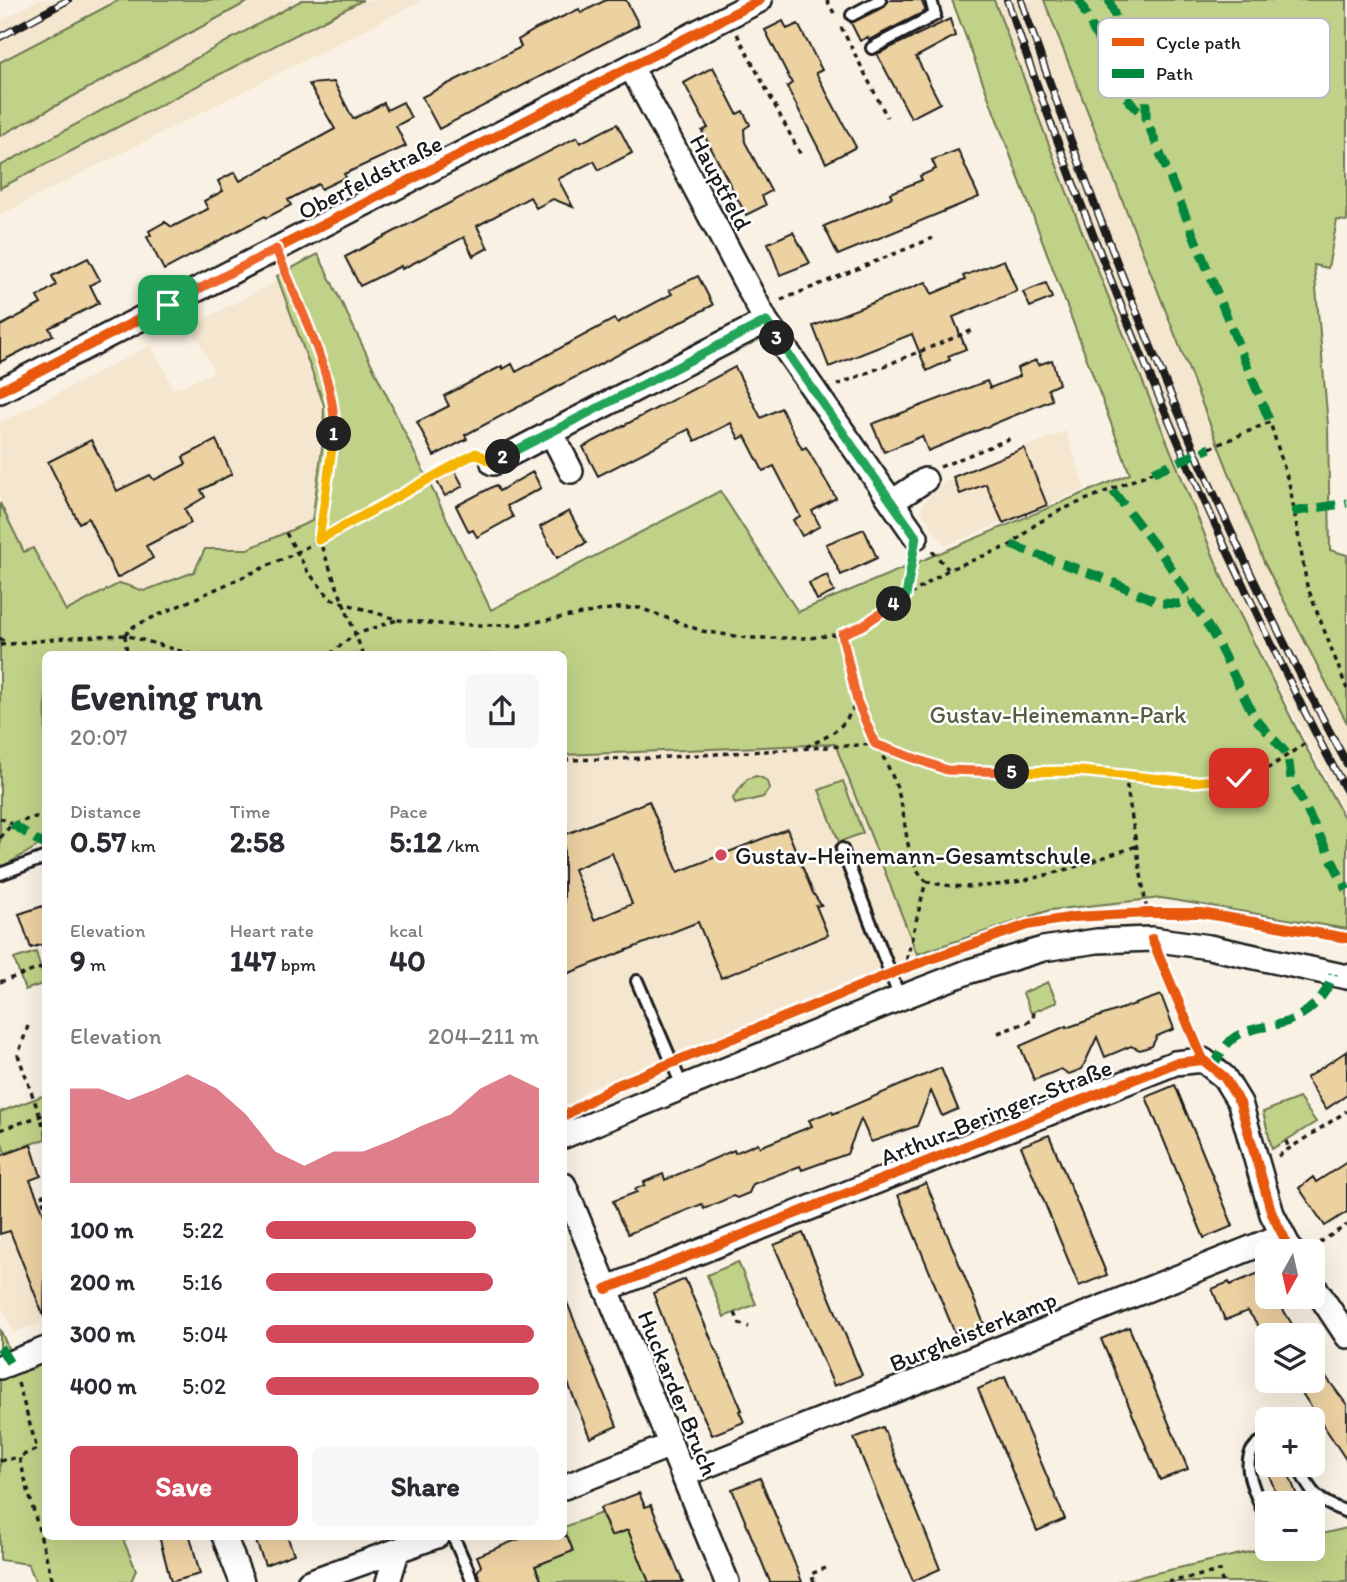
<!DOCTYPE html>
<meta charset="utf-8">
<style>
body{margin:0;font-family:Itim,sans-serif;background:#f7f7f7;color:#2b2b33;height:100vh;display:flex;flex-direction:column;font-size:26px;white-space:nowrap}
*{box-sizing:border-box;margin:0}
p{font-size:23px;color:#7c7c81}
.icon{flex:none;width:38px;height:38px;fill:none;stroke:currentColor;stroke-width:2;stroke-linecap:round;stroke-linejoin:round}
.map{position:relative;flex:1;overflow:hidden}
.details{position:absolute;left:42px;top:651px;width:525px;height:889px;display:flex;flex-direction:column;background:#fff;border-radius:10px;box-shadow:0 7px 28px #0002}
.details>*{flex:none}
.needle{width:46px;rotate:188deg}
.controls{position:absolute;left:1255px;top:1239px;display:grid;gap:14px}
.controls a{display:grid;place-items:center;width:70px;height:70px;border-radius:10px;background:#fff;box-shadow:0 7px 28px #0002;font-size:35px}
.pin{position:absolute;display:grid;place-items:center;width:60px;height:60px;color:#fff;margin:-30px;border-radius:14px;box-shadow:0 4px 10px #0006}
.km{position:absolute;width:35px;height:35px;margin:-18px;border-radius:50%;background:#222;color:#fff;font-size:19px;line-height:35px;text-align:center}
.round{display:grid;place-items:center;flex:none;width:74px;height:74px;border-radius:10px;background:#f7f7f7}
.headline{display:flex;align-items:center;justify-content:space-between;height:119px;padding:0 28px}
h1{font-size:38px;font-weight:800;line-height:52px}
.stats{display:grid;grid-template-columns:repeat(3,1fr);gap:10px;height:119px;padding:7px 28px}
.stats div{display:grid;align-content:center}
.stats b{font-size:30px;font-weight:800}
.stats small{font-size:19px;font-weight:400}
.stats p{font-size:19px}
.chart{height:196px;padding:14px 28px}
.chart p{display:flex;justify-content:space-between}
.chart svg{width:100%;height:126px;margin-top:7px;fill:#d1495b;opacity:.7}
.button{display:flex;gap:14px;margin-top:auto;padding:14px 28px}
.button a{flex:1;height:80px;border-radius:10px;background:#d1495b;color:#fff;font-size:28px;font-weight:800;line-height:80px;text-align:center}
.button a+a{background:#f7f7f7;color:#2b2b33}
ul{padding:0 28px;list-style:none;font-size:23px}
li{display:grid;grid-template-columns:112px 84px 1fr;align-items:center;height:52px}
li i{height:18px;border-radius:9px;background:#d1495b}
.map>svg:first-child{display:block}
.built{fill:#f5e7cf}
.green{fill:#c0d287;stroke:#6e7752;stroke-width:2}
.building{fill:#ecd1a1;stroke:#1c1c1c;stroke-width:2;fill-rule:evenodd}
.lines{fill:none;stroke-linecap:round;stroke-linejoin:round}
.lane-casing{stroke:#1c1c1c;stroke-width:16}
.street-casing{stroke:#1c1c1c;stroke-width:28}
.path{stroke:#1c1c1c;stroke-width:3.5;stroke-dasharray:5 5;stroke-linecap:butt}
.lane{stroke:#fff;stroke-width:10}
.street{stroke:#fff;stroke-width:23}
.rail-casing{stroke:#1c1c1c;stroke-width:8}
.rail{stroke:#fff;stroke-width:5;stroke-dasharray:16;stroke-linecap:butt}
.quiet{stroke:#00873e;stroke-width:9;stroke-dasharray:18 9;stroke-linecap:butt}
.cycleway-casing{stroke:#fff;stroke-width:15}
.cycleway{stroke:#e8590c;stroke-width:10}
.split-1-casing{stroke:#fff;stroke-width:14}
.split-2-casing{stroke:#fff;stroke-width:14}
.split-3-casing{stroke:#fff;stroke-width:14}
.split-4-casing{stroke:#fff;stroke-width:14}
.split-5-casing{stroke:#fff;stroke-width:14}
.split-6-casing{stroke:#fff;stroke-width:14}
.split-1{stroke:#f0652b;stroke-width:9}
.split-2{stroke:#f5b400;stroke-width:9}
.split-3{stroke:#22a559;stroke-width:9}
.split-4{stroke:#22a559;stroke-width:9}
.split-5{stroke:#f0652b;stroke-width:9}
.split-6{stroke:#f5b400;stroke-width:9}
.poi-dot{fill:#d1495b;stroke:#fff;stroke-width:2.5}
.labels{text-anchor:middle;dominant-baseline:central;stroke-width:5;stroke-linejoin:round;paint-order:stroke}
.street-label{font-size:24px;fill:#1c1c1c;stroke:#fff}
.park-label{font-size:24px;fill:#555c41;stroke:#fff}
.poi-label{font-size:24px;fill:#1c1c1c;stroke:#fff;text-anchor:start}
.key{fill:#fff;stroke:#bbb;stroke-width:2}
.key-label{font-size:19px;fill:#1c1c1c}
</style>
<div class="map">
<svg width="1347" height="1582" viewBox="0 0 1347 1582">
<rect width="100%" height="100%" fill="#f9f1e3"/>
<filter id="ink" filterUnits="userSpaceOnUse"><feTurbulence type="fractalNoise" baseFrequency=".0143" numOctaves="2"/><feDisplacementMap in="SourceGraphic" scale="14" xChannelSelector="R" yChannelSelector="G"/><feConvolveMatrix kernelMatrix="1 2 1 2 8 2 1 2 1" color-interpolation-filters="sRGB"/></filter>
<g filter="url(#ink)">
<path class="built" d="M37 0H119L0 62V22Z
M251 0H302L0 166V136Z
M363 0H423L0 215V188Z
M994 0H1044L1264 562 1347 723V817L1223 580 1081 229Z
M279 280 324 405 323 441 312 521 248 549H205L194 572 144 591 120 584 65 612 33 549 24 552 0 503V423L151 345 174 389 214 372 191 326Z
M1066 431 1085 489 945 546 921 512 923 503 938 487 955 475Z
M835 744 917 954 590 1088 564 1109V755Z
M0 1216H45V1321L13 1333 0 1302Z"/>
<path class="green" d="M119 0H251L0 136V62Z
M302 0H363L0 188V166Z
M952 0H994L1081 229 1223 580 1301 738 1347 823V929L1161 898 1050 910 917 954 835 744 564 755V654H46L45 842 0 868V503L24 552 33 548 66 611 120 583 144 591 194 572 205 549H248L312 521 323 441 324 405 277 276 318 254 491 610 720 491 798 612 1130 474Z
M1044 0H1347V221L1337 220 1328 268 1314 265 1328 425 1330 550 1347 555V723L1264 562Z
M756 776C764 778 768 780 769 789L763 797 735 804 733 798 747 779Z
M843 781 863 833 839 842 819 790Z
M36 952 45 983 25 990 14 959Z
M1048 982 1057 1002 1031 1013 1023 993Z
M45 1095V1139L5 1153 0 1137V1112Z
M1299 1098 1316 1122 1272 1149 1263 1112Z
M738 1262 756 1304 724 1317 707 1275Z
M0 1329 8 1348 45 1368 46 1536 122 1537 136 1570 131 1582H36L28 1564 0 1560Z
M601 1513 611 1536 628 1530 649 1582H542L535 1566 573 1551 564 1527Z
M1347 1528V1582H1116L1267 1548 1312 1549 1313 1536Z"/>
<path class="building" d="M606 0H626L639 25 439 129 422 97 521 47 518 40 536 29 579 9 581 13Z
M888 0H921L926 11 869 40 868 37 860 41 851 23 884 7Z
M950 19 955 36 916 57 940 103 911 118 877 54Z
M783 21 787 29 798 24 822 70 816 73 856 147 826 163 787 87 792 83 765 30Z
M713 67 737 114 743 111 750 125 744 129 745 142 771 191 762 196 766 205 746 215 702 131 708 128 684 83Z
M334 82 353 119 384 103 387 110 403 102 411 118 396 126 406 146 344 174 346 177 321 189 318 184 288 200 291 205 266 218 265 216 164 270 147 237 151 235 149 231 165 222 172 227 208 209 204 201 223 191 218 181 235 172 240 181 335 129 309 84Z
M617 124 632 153 599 170 594 161 558 179 573 207 553 199 536 208 530 197 477 226 488 248 473 256 464 237 402 269 401 266 360 286 345 257 577 137 580 143Z
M958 150 979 197 838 255 824 226 875 205 892 197 890 193 922 180 920 176 936 169 932 160Z
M793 232 810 263 780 275 768 243Z
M88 258 100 280 90 285 99 303 49 328 53 335 0 362V326L41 304 37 297 56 285 52 276Z
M1004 260 1017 291 953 317 966 349 948 356 950 360 927 371 912 334 829 367 813 326 926 282 932 294 965 280 963 276Z
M698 276 713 305 465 435 467 439 434 456 417 422 449 406 444 396 502 366 503 369 512 364 516 372 614 319 617 323 672 294 669 290Z
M1046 283 1052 298 1030 307 1023 292Z
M1036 360 1038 365 1052 360 1059 384 1048 389 1052 400 928 451 922 436 884 452 872 424 987 381 990 388 1020 376 1017 368Z
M735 367 761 418 781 408 802 449 806 447 836 498 812 511 820 526 802 536 793 520 800 516 774 466 763 471 745 436 739 439 731 423 695 441 689 429 598 476 583 447Z
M91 440 117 491 150 475 154 480 186 464 183 457 216 440 232 474 201 490 205 497 185 509 191 523 146 546 153 558 117 578 88 518 79 523 48 462Z
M1024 448 1047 505 1003 523 986 484 960 494 953 477Z
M454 469 463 486 445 496 435 478Z
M533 472 541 488 507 506 513 517 477 537 473 530 469 532 456 506 496 485 499 491Z
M569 511 586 543 557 558 540 527Z
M864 529 877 558 841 575 826 544Z
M827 575 834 592 817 600 809 583Z
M649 801 678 872 787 829 813 893 821 905 816 906 828 935 721 978 698 922 564 975V835ZM612 853 632 904 594 920 574 869Z
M46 905V943L31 948 19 914Z
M1161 995 1174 1029 1157 1036 1152 1046 1140 1050 1131 1046 1105 1057 1097 1037 1082 1069 1069 1074 1061 1069 1034 1080 1020 1046 1066 1026V1028Z
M1347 1051V1095L1326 1109 1306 1078Z
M941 1068 958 1109 942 1116 931 1091 917 1126 871 1142 861 1119 847 1154 802 1170 800 1166 753 1184 749 1193 737 1198 733 1196 704 1209 702 1204 628 1234 620 1219 613 1201 637 1192 635 1189 645 1185 644 1182 663 1174 665 1180 734 1150 735 1153 758 1143 760 1147 812 1126 809 1120 832 1111 833 1114Z
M1175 1085 1233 1226 1204 1238 1146 1097Z
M1049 1135 1107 1275 1079 1286 1021 1146Z
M31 1145 41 1176 30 1180 46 1218 44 1317 10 1231 0 1234V1156Z
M1347 1162V1212L1325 1226 1299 1188 1313 1177 1316 1182Z
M926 1183 984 1324 956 1336 898 1195Z
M803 1233 862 1375 834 1386 774 1245Z
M1259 1273 1267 1285V1297H1275L1299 1335H1265L1248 1311 1225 1320 1212 1289 1229 1282 1230 1285Z
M685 1279 742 1410 739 1411 744 1422 712 1435 689 1385 653 1293Z
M564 1295 617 1426 590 1438 564 1373Z
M1129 1327 1188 1469 1160 1480 1101 1339Z
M1312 1358 1347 1405V1461L1294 1381H1312Z
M1005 1377 1065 1519 1037 1531 978 1389Z
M883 1427 940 1569 913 1581 854 1438Z
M1265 1465H1285L1300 1503H1280Z
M760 1478 779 1524 802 1582H770L732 1489Z
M639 1493 645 1507 651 1505 683 1582H649L628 1530 611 1536 600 1508Z
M159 1536H190L200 1574 171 1582Z
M254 1536H287L294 1554 265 1565Z
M526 1536H567L573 1551 535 1566 542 1582H485L480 1579 477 1572 481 1566 477 1556Z"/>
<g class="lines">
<defs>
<path id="lane" d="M852 15 880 0
M872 48 935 15 931 0
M842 849 900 998
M0 874 46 857
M637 981 683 1088
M1267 1439C1231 1454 1257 1495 1267 1520
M1298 1465C1310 1494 1317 1501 1347 1512
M453 1536 473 1582"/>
<path id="street" d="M631 67 766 321 916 537
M0 391 760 0
M551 432 571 471
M493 463 766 321
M892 502 925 480
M564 1136 900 998 970 971 1043 949 1097 941 1152 939 1209 947 1347 977
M564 1185 727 1582
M1312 1283 1347 1336
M606 1289 1175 1063 1203 1060 1224 1077 1240 1103 1272 1214 1291 1251
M0 1367 46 1349
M683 1475 1281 1236
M564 1487 671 1445
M224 1536 242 1582
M309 1582 437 1536
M388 1582 397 1552"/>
</defs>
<use href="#lane" class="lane-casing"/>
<use href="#street" class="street-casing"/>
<path class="path" d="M827 0 836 17
M841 27 887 117
M737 34 802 157
M284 267 326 377 332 400 333 446 319 540 363 654
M781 300 933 238
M837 385 973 330
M1210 448 1270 422 1290 487 1307 586 1347 689
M940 467 1014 437
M286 533 308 572 331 599 399 620 451 625H518L616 608H640L702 631 747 638H809L842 634 862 626 948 570 1011 545 1036 524 1061 510 1153 472
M932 551 948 569
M906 594 911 557
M842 634C846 657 849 681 857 703 868 735 890 762 899 795 908 824 903 858 926 881L905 966
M125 635 134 626 296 553 473 454
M125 635 127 654
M0 638 6 645
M0 645 74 637 125 635 191 654
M330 654 354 635 397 620
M806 747C833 734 843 730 857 701
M564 760 653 758 875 744 947 770 990 773 1080 771 1192 782 1239 778 1270 767 1304 744
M1125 775 1148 918
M0 818 12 824
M0 838 12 824 46 814
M926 881C991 900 1074 867 1137 846
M0 982 44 967
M28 1026 18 1055 46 1133
M998 1033 1033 1020 1034 1011
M0 1130 46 1114
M1286 1141 1289 1149
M0 1149V1150
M1278 1156 1347 1111
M46 1194 41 1196 46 1209
M1311 1248 1347 1225
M735 1313 740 1324 749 1327
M18 1383 37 1449 19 1457 53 1582
M0 1461 19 1457
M814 1582 811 1574 826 1568
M1168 1582 1220 1571 1222 1582"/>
<use href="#lane" class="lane"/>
<use href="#street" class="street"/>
<defs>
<path id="rail" d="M1007 0C1077 202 1155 400 1247 593 1279 660 1311 727 1347 792
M1021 0C1111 262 1215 520 1347 764
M0 37 68 0"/>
</defs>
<use href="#rail" class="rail-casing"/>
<use href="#rail" class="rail"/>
<path class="quiet" d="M1079 0 1125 96 1146 119
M1109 0 1146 98V119L1270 422
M1153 472 1210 448
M1113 491 1166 560 1214 636 1255 718 1288 755 1291 779 1347 890
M1292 512 1347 503
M1011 545 1103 578 1161 603 1177 604 1191 601
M12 824 46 846
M1212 1068C1219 1057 1224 1045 1235 1037 1249 1028 1268 1027 1283 1023 1306 1016 1327 997 1333 974
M0 1347 10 1363"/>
<defs>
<path id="cycleway" d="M0 391 760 0
M1152 939 1203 1060
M564 1116 613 1087 905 968 1027 925 1074 917 1148 913H1201L1347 938
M606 1289 1175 1063 1203 1060 1224 1077 1240 1103 1272 1214 1291 1251"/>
</defs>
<use href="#cycleway" class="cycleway-casing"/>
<use href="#cycleway" class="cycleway"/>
</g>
</g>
<g class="lines" filter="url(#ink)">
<defs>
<path id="split-1" d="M168 305 276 249C296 299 338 382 334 434"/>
<path id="split-2" d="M334 434 319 540 476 453 493 463 503 457"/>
<path id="split-3" d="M503 457 766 321 777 338"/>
<path id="split-4" d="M777 338 916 537 906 596 894 604"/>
<path id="split-5" d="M894 604 862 626 842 634 857 701 875 744 947 770 1012 772"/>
<path id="split-6" d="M1012 772 1080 771 1192 782 1239 778"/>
</defs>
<use href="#split-1" class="split-1-casing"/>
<use href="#split-2" class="split-2-casing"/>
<use href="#split-3" class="split-3-casing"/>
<use href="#split-4" class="split-4-casing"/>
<use href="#split-5" class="split-5-casing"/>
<use href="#split-6" class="split-6-casing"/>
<use href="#split-1" class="split-1"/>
<use href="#split-2" class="split-2"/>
<use href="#split-3" class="split-3"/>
<use href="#split-4" class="split-4"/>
<use href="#split-5" class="split-5"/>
<use href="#split-6" class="split-6"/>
</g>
<circle class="poi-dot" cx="721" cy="855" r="7"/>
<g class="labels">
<g class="street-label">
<text transform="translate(370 177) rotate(-27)">Oberfeldstraße</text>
<text transform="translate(721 182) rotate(62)">Hauptfeld</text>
<text transform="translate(996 1112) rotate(-22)">Arthur-Beringer-Straße</text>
<text transform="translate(973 1331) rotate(-22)">Burgheisterkamp</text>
<text transform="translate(678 1393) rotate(68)">Huckarder Bruch</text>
</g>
<g class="park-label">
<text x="1058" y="714">Gustav-Heinemann-Park</text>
</g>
<g class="poi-label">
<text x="735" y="855">Gustav-Heinemann-Gesamtschule</text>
</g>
</g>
<rect x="1098" y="18" width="232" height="80" rx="10" class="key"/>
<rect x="1112" y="38" width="32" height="8" fill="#e8590c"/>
<rect x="1112" y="69" width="32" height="9" fill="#00873e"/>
<g class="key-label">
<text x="1156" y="49">Cycle path</text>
<text x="1156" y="80">Path</text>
</g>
</svg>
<div class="controls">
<a><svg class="needle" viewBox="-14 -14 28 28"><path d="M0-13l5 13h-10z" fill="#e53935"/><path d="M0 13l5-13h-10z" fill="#7c7c81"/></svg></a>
<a><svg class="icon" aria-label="layers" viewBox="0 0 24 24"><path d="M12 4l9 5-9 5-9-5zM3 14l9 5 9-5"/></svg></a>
<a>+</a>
<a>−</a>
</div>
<div class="pin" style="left:168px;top:305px;background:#1e9e55"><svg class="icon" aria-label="arrive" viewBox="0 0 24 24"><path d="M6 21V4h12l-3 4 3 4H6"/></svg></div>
<div class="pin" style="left:1239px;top:778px;background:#d93025"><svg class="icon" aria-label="check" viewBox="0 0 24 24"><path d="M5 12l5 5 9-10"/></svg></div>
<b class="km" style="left:334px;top:434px">1</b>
<b class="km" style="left:503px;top:457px">2</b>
<b class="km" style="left:777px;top:338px">3</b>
<b class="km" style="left:894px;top:604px">4</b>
<b class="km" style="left:1012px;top:772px">5</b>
<section class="details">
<div class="headline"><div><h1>Evening run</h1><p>20:07</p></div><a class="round"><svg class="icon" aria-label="share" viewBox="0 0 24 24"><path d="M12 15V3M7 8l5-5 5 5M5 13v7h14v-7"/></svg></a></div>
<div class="stats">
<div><p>Distance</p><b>0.57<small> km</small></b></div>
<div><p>Time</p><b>2:58</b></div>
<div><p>Pace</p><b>5:12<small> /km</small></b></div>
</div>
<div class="stats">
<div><p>Elevation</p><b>9<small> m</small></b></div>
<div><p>Heart rate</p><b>147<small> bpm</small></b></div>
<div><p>kcal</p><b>40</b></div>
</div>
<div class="chart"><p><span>Elevation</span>204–211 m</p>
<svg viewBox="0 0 160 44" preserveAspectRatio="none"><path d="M0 44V11L10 11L20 15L30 11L40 6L50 11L60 20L70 33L80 38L90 33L100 33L110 29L120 24L130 20L140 11L150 6L160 11V44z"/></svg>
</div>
<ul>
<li><b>100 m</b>5:22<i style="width:77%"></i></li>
<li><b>200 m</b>5:16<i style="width:83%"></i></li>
<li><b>300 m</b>5:04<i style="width:98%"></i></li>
<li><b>400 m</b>5:02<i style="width:100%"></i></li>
</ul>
<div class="button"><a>Save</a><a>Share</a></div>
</section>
</div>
